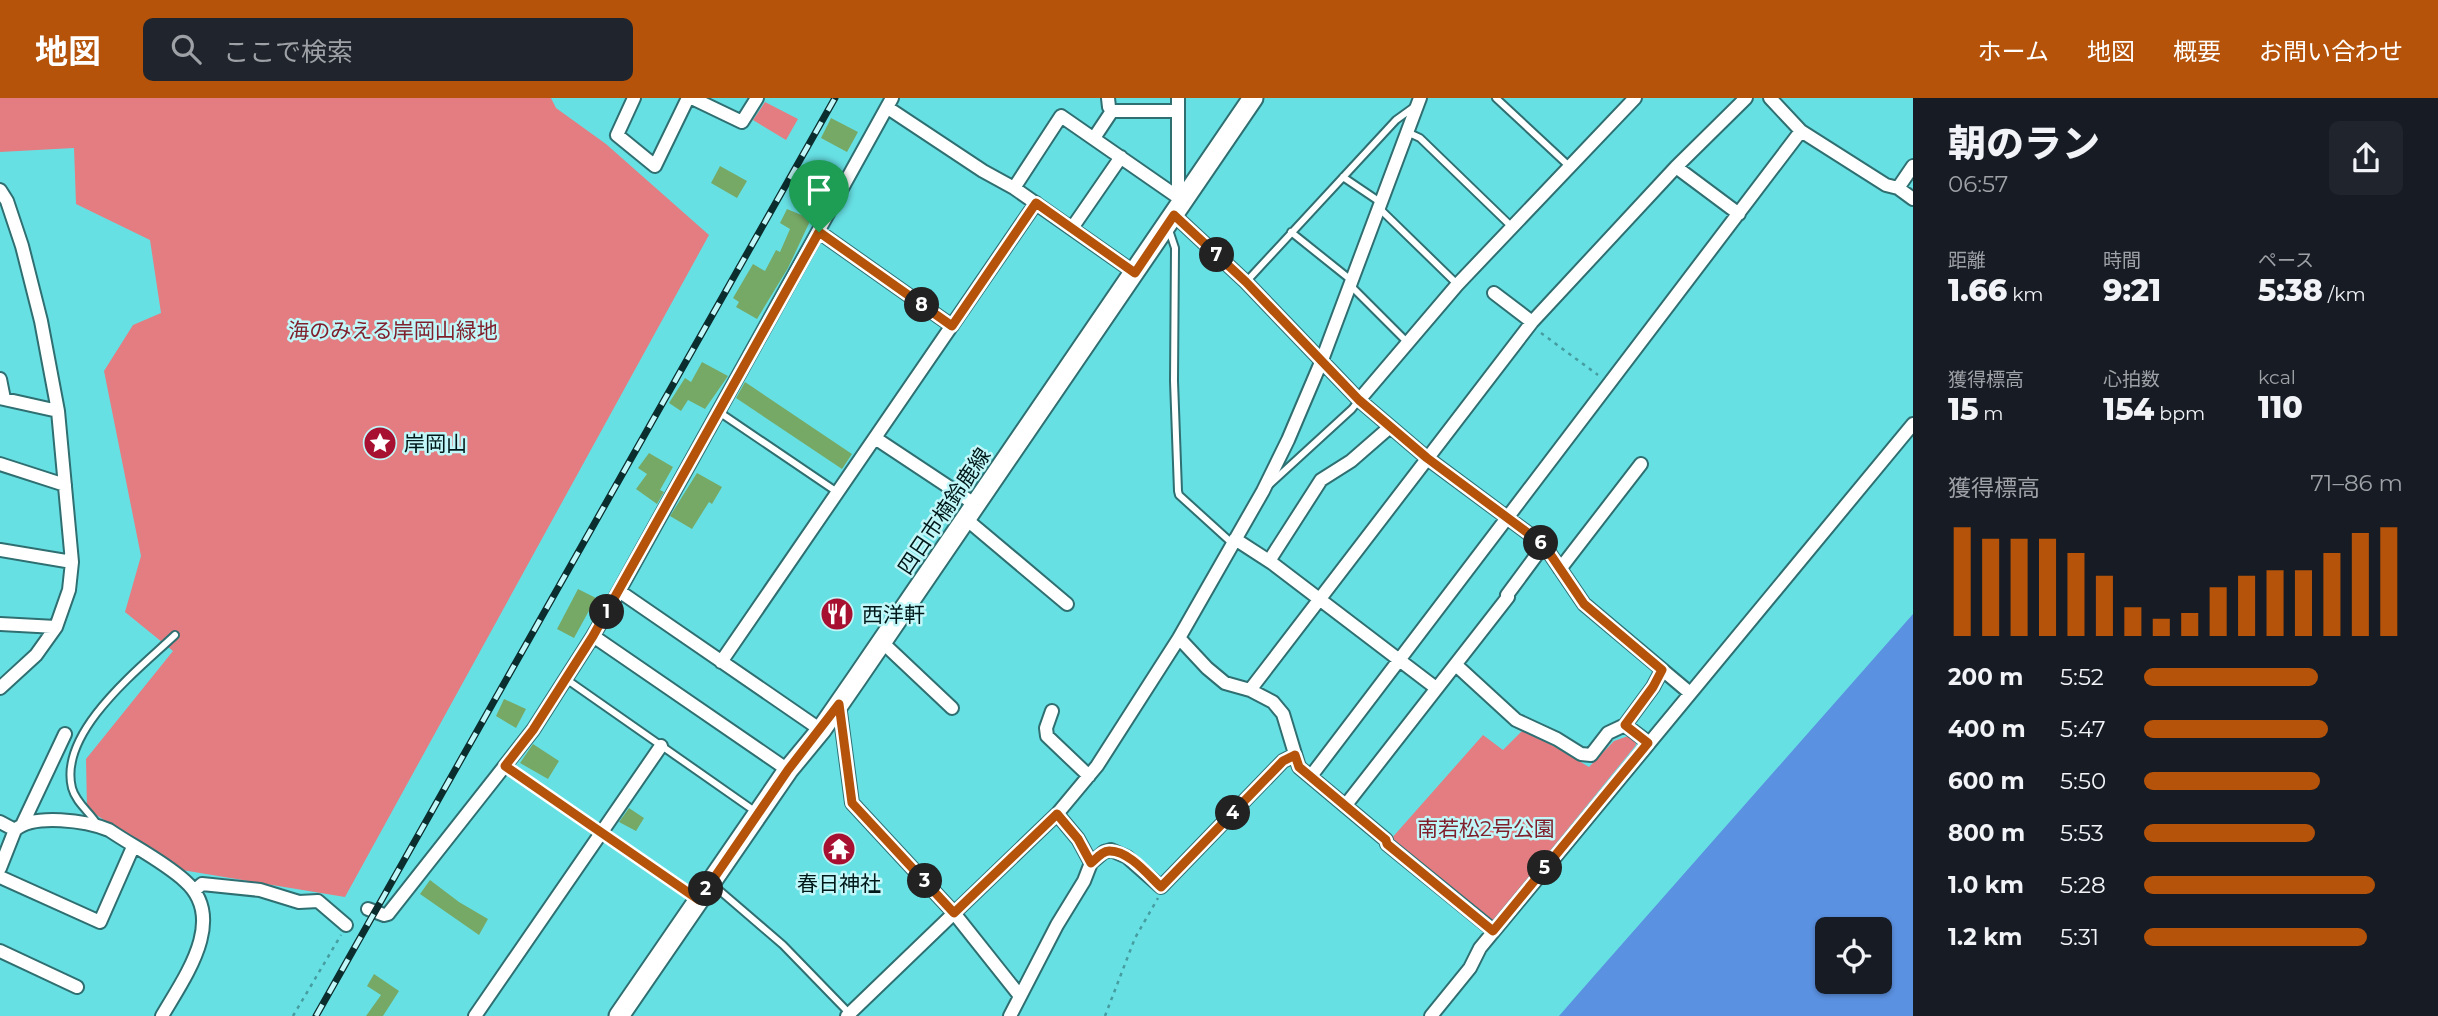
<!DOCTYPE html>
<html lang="ja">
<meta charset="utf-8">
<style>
body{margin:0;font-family:Montserrat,"Noto Sans JP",sans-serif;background:#20242c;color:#f1f3f6;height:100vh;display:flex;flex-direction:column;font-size:26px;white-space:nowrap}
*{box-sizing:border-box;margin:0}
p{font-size:23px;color:#9ea1a6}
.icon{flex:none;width:38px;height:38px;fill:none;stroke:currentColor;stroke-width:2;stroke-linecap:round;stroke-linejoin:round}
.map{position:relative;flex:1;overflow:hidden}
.sheet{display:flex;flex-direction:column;background:#171b24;width:525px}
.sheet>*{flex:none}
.fabs{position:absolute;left:1815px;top:819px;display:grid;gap:14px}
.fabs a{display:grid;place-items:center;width:77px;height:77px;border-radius:10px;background:#171b24;box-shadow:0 2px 5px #0004;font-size:35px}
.pin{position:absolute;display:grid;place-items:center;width:60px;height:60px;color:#fff;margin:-72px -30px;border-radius:50% 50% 50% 0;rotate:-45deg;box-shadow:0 0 7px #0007}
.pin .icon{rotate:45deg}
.km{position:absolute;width:35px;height:35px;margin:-18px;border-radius:50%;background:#222;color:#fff;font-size:19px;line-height:35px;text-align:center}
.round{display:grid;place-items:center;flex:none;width:74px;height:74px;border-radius:10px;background:#20242c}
.overview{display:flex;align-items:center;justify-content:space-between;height:119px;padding:0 35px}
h1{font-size:38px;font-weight:800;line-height:52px}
.metrics{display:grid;grid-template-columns:repeat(3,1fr);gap:10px;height:119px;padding:7px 35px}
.metrics div{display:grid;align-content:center}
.metrics b{font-size:30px;font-weight:800}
.metrics small{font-size:19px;font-weight:400}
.metrics p{font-size:19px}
.chart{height:196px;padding:14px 35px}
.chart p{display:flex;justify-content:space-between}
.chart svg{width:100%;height:126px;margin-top:7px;stroke:#b45309;stroke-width:6}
ul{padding:0 35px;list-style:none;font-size:23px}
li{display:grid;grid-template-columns:112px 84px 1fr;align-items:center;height:52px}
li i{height:18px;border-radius:9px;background:#b45309}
header{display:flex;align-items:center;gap:42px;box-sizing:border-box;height:98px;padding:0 35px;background:#b45309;color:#fff}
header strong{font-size:33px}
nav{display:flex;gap:38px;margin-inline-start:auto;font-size:24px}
.search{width:490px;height:63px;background:#20242c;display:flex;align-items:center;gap:18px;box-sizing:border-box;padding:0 24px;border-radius:10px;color:#9ea1a6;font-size:26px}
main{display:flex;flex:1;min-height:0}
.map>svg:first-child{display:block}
.green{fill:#e37d81}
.water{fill:#5b91e1;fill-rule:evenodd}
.building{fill:#77a966}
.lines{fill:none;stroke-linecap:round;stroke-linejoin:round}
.service-casing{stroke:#2f6f71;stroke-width:10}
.minor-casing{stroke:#2f6f71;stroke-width:16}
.primary-casing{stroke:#2f6f71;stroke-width:23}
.path{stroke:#459da0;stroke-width:2.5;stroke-dasharray:3.5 5;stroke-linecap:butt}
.service{stroke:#fff;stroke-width:6}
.minor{stroke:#fff;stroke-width:12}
.primary{stroke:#fff;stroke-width:19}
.rail-casing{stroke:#0b2d2e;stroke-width:7}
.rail{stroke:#c1f7f8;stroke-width:4.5;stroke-dasharray:13;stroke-linecap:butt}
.route-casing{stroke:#fff;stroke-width:14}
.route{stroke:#b45309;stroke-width:9}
.labels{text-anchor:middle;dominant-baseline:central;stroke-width:5;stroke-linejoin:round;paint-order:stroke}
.park-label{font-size:21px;fill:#801f2c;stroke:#c1f7f8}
.poi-label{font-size:21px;fill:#001819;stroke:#c1f7f8;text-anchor:start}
.street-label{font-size:21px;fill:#001819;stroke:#c1f7f8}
</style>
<header>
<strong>地図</strong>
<div class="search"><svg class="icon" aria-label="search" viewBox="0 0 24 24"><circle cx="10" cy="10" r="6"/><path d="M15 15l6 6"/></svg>ここで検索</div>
<nav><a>ホーム</a><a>地図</a><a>概要</a><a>お問い合わせ</a></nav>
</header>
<main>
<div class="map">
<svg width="1913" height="918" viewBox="0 0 1913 918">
<rect width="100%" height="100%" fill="#67e0e4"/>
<path class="green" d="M0 0H551L556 10 606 46 709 137 345 799 182 772 87 711 86 661 173 553 125 514 141 458 104 273 133 227 161 215 150 142 76 106 74 50 0 54Z
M765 4 798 21 786 42 753 22Z
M1522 633 1552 647 1589 669 1614 643 1631 637 1635 640 1636 647 1491 825 1391 741 1483 637 1503 652Z"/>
<path class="water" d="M1913 516V918H1559L1593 879ZM1827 831H1880V884H1827Z"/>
<path class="building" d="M831 20 858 34 847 54 821 40Z
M720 68 747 83 737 100 711 85Z
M787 111 811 121 788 170 757 221 736 209 739 204 733 200 753 166 765 173 776 152 780 154 790 131 780 125Z
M702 264 728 278 705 311 688 302 681 313 669 305 685 280 691 284Z
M745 284 852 356 842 371 736 300Z
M649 355 673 369 660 392 664 394 657 406 636 391 647 376 638 370Z
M697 375 722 389 712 406 709 404 692 431 670 418Z
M578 491 596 500 574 540 557 531Z
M504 601 526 611 516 630 496 618Z
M533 646 559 663 548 681 520 665Z
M629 710 644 720 636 733 619 724Z
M430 782 459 804 488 821 479 837 420 796Z
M374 876 399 893 383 918H366L381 897 367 888Z"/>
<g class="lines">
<defs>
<path id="service" d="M1496 0 1569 68
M1407 34 1420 40 1512 129
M1343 79 1380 104
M1380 111 1457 186
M1169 132 1175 150 1174 283 1178 393 1179 397 1233 446
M1291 134 1351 182
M1246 184 1396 22 1414 9
M1351 188 1407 244
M719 314 837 394
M1269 387 1352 311 1359 302
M566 581 756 714
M504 668 696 800
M97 726C90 714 76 705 72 690 58 634 139 571 175 537
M712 786 783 847 849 915"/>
<path id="minor" d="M634 0 617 37 655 68 688 0
M692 0 742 24 757 0
M1108 0 1109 9 1112 13
M1178 0V98
M1770 0 1801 33 1886 87 1898 90 1913 101
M888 10 983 73 1014 90 1135 175
M1094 40 1112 13H1178
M1676 69 1739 116
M1014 90 1061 18 1182 102
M1898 90 1913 68
M0 92 7 103 22 148 41 223 58 313 72 464 69 492 56 529 36 557 0 590
M1174 117 1246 184 1359 302 1427 360 1544 447 1584 506 1690 595
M1072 130 1121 59
M819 134 952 228
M1494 195 1532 224
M0 281 4 301
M0 300 58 313
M1359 302 1457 187 1635 0
M875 340 976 407
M0 366 65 387
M966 421 1067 506
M1235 441 1272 465 1436 590
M0 452 72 464
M1269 463 1321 382 1351 363 1390 329
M1560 471 1641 366
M619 493 821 632
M0 526 56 529
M593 538 788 672
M1179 540 1207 570 1225 585 1250 592 1273 604 1283 616 1299 669 1386 742 1387 746 1494 833
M882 544 952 610
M721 564 1036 105
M1456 567 1516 622 1557 641 1581 656 1591 657 1608 635 1625 627 1653 589 1662 572
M1250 592 1532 224 1676 69 1746 0
M839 606 852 705 954 815 1020 898
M1052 613 1046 630 1047 638 1089 678
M1625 627 1649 645
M1311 678 1801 33
M1345 708 1508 499 1507 497 1544 447
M1057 716 1078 741 1091 765
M0 724 15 732 0 770
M23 725 65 636
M15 732C34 715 87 723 109 732 134 749 163 763 185 783 228 821 184 880 162 918
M0 779 100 824 133 749
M194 793 202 786 260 792 299 804 318 803 346 827
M368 811 384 817 388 816 533 632 593 538 619 493 892 0
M0 853 77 889
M475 918 661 648
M847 918 1057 716 1097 668 1179 540 1263 393 1288 342 1322 262 1420 0
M1010 918 1057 827 1084 783 1091 765 1104 754 1111 752 1127 759 1161 789 1283 663 1295 657
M1431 918 1470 870 1480 850 1494 833 1913 326"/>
<path id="primary" d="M619 918 788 672 821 632 857 580 1253 0"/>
</defs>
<use href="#service" class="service-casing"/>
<use href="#minor" class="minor-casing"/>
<use href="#primary" class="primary-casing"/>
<path class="path" d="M1541 235 1598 277
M293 918 341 837
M1105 918 1135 840 1158 800"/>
<use href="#service" class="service"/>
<use href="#minor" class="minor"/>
<use href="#primary" class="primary"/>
<defs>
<path id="rail" d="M316 918 835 0"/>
</defs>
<use href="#rail" class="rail-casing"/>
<use href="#rail" class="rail"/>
</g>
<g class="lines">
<defs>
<path id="route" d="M1036 105 1135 175 1174 117 1246 184 1359 302 1427 360 1544 447 1584 506 1662 572 1653 589 1625 627 1648 645 1493 833 1387 746 1386 742 1299 669 1295 657 1283 663 1161 789C1148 777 1129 753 1110 753 1103 752 1096 761 1091 765L1078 741 1057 716 954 815 852 705 839 606 788 672 699 802 505 668 533 632 593 538 819 134 952 228Z"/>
</defs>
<use href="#route" class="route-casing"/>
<use href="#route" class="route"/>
</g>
<defs>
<symbol id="sight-disc" viewBox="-11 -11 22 22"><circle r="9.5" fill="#a81031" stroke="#c1f7f8"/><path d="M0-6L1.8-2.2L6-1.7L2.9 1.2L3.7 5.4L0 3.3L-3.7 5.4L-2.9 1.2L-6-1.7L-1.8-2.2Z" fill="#fff"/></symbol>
<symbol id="restaurant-disc" viewBox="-11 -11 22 22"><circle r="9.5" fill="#a81031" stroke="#c1f7f8"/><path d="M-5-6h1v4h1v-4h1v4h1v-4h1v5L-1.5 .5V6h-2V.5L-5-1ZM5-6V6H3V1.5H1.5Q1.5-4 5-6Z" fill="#fff"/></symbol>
<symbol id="temple-disc" viewBox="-11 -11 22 22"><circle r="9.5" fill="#a81031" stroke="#c1f7f8"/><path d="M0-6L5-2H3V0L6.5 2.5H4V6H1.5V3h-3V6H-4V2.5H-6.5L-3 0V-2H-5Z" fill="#fff"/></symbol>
</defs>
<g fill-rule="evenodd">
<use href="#sight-disc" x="361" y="326" width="38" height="38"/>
<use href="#restaurant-disc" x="818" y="497" width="38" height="38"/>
<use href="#temple-disc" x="820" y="732" width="38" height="38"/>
</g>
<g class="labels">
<g class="park-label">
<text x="393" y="232">海のみえる岸岡山緑地</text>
<text x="1486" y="730">南若松2号公園</text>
</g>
<g class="poi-label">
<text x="404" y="345">岸岡山</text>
<text x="862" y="516">西洋軒</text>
<text x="839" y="785" text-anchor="middle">春日神社</text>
</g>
<g class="street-label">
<text transform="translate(944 413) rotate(-56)">四日市楠鈴鹿線</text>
</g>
</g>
</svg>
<div class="fabs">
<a><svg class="icon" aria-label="locate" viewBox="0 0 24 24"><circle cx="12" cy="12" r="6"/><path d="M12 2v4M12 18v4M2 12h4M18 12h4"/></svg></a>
</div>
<div class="pin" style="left:819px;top:134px;background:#1e9e55"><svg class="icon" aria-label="arrive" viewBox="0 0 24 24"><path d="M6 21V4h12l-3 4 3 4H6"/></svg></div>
<b class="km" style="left:607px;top:514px">1</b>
<b class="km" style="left:706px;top:791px">2</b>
<b class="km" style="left:925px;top:783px">3</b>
<b class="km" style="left:1233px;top:715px">4</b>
<b class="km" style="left:1545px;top:770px">5</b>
<b class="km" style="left:1541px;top:445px">6</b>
<b class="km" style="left:1217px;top:157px">7</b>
<b class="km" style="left:922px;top:207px">8</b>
</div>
<section class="sheet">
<div class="overview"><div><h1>朝のラン</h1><p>06:57</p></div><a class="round"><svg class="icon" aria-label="share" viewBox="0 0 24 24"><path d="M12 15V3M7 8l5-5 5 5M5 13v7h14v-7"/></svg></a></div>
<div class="metrics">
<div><p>距離</p><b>1.66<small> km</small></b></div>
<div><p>時間</p><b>9:21</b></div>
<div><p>ペース</p><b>5:38<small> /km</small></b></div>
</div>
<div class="metrics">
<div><p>獲得標高</p><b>15<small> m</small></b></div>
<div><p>心拍数</p><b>154<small> bpm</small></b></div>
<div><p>kcal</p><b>110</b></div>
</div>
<div class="chart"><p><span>獲得標高</span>71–86 m</p>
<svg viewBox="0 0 160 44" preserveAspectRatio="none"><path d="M5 44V6M15 44V10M25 44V10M35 44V10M45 44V15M55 44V23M65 44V34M75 44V38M85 44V36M95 44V27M105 44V23M115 44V21M125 44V21M135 44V15M145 44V8M155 44V6"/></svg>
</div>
<ul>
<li><b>200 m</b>5:52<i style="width:67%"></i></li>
<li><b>400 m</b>5:47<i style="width:71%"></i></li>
<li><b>600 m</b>5:50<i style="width:68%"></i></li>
<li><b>800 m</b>5:53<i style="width:66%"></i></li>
<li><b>1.0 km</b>5:28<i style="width:89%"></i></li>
<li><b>1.2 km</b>5:31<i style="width:86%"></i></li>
</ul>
</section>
</main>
